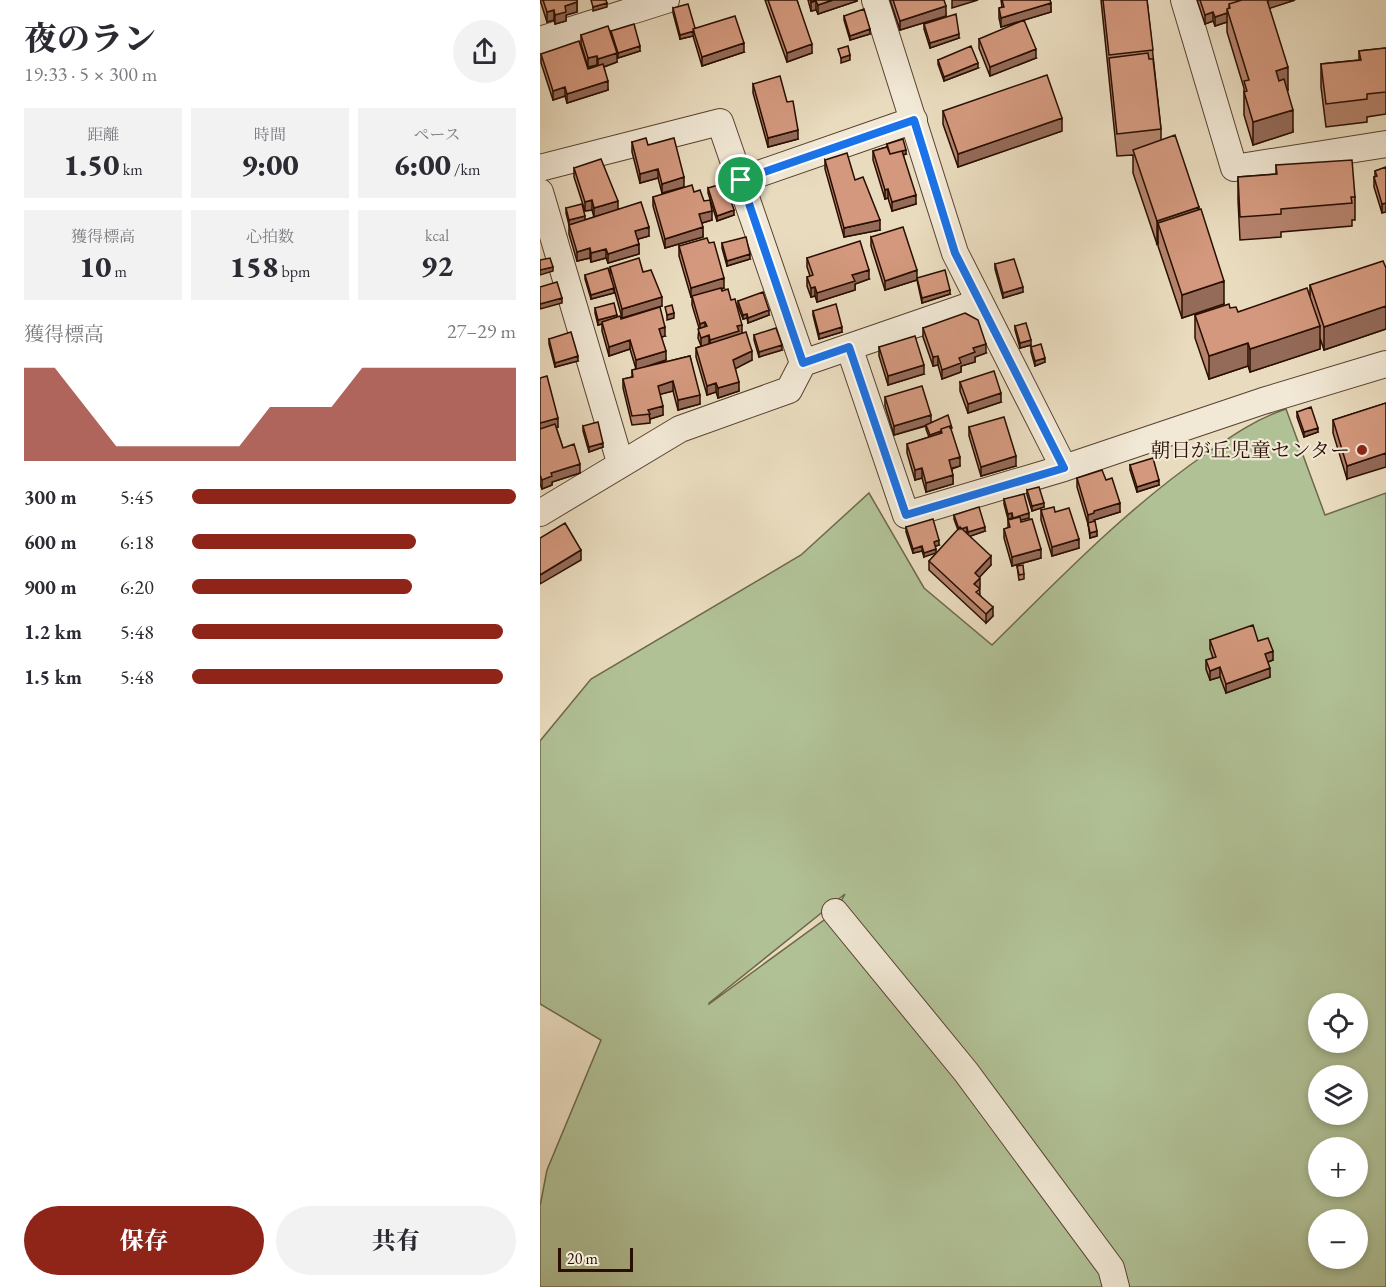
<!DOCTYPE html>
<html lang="ja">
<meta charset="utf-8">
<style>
body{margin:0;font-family:"EB Garamond","Noto Serif JP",serif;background:#f2f2f3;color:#2b2b33;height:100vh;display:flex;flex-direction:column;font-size:22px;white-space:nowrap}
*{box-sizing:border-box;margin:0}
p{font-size:20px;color:#7c7c81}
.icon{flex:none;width:33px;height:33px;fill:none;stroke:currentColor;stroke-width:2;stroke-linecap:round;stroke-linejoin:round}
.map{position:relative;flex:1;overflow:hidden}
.panel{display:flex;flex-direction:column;background:#fff;width:540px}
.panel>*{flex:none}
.tools{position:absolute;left:768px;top:993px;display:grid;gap:12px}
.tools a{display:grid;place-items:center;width:60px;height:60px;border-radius:50%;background:#fff;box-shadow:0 3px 9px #0003;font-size:30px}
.scale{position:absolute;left:18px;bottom:15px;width:75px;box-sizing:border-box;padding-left:6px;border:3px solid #290e00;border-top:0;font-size:16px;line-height:21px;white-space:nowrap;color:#290e00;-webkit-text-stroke:4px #f1e8d5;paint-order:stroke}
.pin{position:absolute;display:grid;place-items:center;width:51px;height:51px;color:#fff;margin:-26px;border:3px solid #fff;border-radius:50%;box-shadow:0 2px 6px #0007}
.round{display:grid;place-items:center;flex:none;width:63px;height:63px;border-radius:32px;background:#f2f2f3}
.summary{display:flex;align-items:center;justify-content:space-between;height:102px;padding:0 24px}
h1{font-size:33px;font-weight:800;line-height:45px}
.stats{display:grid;grid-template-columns:repeat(3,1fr);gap:9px;height:102px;padding:6px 24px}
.stats div{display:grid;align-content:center;border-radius:0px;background:#f2f2f3;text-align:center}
.stats b{font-size:30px;font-weight:800}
.stats small{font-size:16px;font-weight:400}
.stats p{font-size:16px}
.chart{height:168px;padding:12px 24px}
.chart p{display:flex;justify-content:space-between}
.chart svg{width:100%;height:108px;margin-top:6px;fill:#8f2418;opacity:.7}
.button{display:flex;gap:12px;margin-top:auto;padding:12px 24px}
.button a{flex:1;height:69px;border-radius:36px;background:#8f2418;color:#fff;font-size:24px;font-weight:800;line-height:69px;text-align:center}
.button a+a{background:#f2f2f3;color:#2b2b33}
ul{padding:0 24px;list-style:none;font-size:20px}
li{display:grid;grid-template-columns:96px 72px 1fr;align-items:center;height:45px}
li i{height:15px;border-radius:8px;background:#8f2418}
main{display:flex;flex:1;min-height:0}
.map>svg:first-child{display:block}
.green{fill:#b1c196;stroke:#6d684b;stroke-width:1.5;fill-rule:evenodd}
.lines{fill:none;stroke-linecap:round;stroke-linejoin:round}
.minor-casing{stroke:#594130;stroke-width:28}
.minor{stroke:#f1e8d5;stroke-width:26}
.wall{fill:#b5836c;stroke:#290e00;stroke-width:1.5}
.shaded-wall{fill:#946a58;stroke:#290e00;stroke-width:1.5}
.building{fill:#d3987d;stroke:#290e00;stroke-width:1.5}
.route-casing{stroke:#fff;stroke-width:12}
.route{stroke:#1a73e8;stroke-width:8}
.poi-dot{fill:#8f2418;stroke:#f1e8d5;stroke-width:2}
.labels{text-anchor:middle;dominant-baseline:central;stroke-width:4.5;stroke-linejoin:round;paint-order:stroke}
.poi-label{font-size:20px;fill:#290e00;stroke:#f1e8d5;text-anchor:end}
</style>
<main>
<section class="panel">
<div class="summary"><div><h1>夜のラン</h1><p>19:33 · 5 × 300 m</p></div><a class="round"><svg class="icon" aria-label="share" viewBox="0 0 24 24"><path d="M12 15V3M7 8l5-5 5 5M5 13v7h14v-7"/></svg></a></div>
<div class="stats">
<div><p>距離</p><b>1.50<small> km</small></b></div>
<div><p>時間</p><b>9:00</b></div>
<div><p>ペース</p><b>6:00<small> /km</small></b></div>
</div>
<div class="stats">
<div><p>獲得標高</p><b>10<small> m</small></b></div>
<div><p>心拍数</p><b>158<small> bpm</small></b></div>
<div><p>kcal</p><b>92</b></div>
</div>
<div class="chart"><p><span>獲得標高</span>27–29 m</p>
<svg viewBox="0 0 160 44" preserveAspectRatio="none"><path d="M0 44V6L10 6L20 22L30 38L40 38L50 38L60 38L70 38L80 22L90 22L100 22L110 6L120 6L130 6L140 6L150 6L160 6V44z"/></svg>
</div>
<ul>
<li><b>300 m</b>5:45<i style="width:100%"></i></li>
<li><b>600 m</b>6:18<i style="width:69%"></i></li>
<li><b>900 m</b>6:20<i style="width:68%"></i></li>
<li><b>1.2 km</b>5:48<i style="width:96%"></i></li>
<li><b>1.5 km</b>5:48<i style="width:96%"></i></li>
</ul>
<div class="button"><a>保存</a><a>共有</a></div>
</section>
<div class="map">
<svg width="846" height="1287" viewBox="0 0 846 1287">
<rect width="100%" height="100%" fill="#e9dbbe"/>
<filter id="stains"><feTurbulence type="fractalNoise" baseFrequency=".00333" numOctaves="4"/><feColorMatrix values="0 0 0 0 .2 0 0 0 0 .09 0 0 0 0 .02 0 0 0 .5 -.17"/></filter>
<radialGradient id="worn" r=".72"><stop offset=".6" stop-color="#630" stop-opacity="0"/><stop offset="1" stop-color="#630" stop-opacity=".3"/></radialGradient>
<path class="green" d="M746 409 785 515 846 493V1287H0V1206L7 1170 61 1040 0 1004V741L51 679 261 555 329 493 384 588 452 645C520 578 587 508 667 453 693 435 716 419 746 409ZM305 894 295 912 169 1004V1003ZM778 1004H818V1042H778ZM778 1076H818V1114H778ZM778 1148H818V1186H778ZM778 1220H818V1258H778Z"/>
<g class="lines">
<defs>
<path id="minor" d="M335 0 415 253 524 468 723 401 846 364
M644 0 694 168 846 144
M0 40 126 0
M0 168 180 122 263 363
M201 180 374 120
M0 192 80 462
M309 347 366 515 524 468
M0 513 140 429 249 390 263 363 440 302
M295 912 426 1072 571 1268 576 1287"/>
</defs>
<use href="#minor" class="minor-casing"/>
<use href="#minor" class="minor"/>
</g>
<path class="wall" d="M0 0H37V12L26 15V21L15 24 14 20 7 22Z
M225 0H257L272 53 247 62Z
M268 0H317V1L278 14 276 10 271 11Z
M350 0H404L406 16 360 30Z
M461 0H510L511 12 461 27 459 18V8L462 7Z
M561 0H607L621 129V140L659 210 684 304 642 318 618 246V243L617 244 593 173V155L577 156Z
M657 0H755L729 8 748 90H747L753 132 713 145 704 115V88L687 32V22L675 26 673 21 665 24Z
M133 8 155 28 204 52 162 66 153 36 140 39 133 13Z
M304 16 330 34 310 40 304 20Z
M384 24 419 38 390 48 384 29Z
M71 31 100 51 78 58 71 35Z
M41 35 77 62 64 67 68 90 27 103 25 96 13 100 1 63V54L48 69 57 66V65L48 67 41 44Z
M439 39 496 58 450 76 439 48Z
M846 48V114L827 117V122L786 127 781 87V64L819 60V51Z
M398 60 438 68 404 81 398 64Z
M213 84 258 139 228 147 213 93Z
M403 111 522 131 418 167 403 124Z
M92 142 108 145 144 187 122 193 118 178 100 183 92 152Z
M347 144 366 154 363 155 376 204 352 211 348 198 345 199 333 160V151L347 147Z
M285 160 340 230 304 237 285 169Z
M736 165 815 197V220H812V226L741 232V237L700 240 698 200V177L736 174Z
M846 167 842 213 834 187V177H835V171Z
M34 168 78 209 109 236 98 239 99 254 68 263 66 258 51 262 50 258 37 261 29 234V225L26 213V208L45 220 54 217 52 210 45 211 34 177Z
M168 188 194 215 177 221 168 193Z
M154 192 164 201 172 220 162 223 163 237 125 248 113 206V197Z
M331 237 377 278 410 294 382 303 377 280 345 290 331 246Z
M182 243 210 259 187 266 182 248Z
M139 246 184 288H182V291L202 333 212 360 195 368 199 391 178 398 176 392 167 395 156 357V348L161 346 158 338 159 328 152 305V297H151L139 256Z
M267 258 329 279 315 284V290L277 302 275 296 271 297 267 286V277L270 276 267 267Z
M455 264 483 292 463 298 455 269Z
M70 267 103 272 122 306 82 318 74 289V293L51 299 45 279V275L70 274Z
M846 268V329L784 350 780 338V349L710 372 708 366 669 379 655 338V315L690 308 698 312 770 296V285Z
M198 301 229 315 208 323 207 318 203 319 198 306Z
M55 308 81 319 125 336 121 337 126 360 102 368 150 356 160 404 138 410 133 391 120 394 123 415 110 419V423L92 425 83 388V379L92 377V370L96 369 90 349 69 356 62 331V324L58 325 55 313Z
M273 311 302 332 279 339 273 315Z
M475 326 491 345 480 348 475 330Z
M383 328 446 353 435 357V362L421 366V372L402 379 398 365 393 366 383 337Z
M214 335 242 350 219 357 214 340Z
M9 339 38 361 15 367 9 344Z
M339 347 384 374 348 385 339 356Z
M491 347 505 362 495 366 491 352Z
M0 378 18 427H16L23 448 40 473 12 482V485L2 489 0 484Z
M420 382 461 402 428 413 420 391Z
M345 397 391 422 412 433 420 466 412 469 413 484 386 492 382 478 375 480 367 453V444L389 437 386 429V426L354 435 345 406Z
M846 403 807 479 793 433V420Z
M757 412 778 432 764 437 757 417Z
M43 426 63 447 49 452 43 431Z
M429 427 476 466 441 476 429 436Z
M590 465 619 485 597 492 590 470Z
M537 478 566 480 580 512 554 520 557 536 550 538 548 524 537 487Z
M487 490 504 507 492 511 487 495Z
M464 499 489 518 480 520 501 558 472 566 464 538V529L468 528V520L472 519V518L468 519 464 504Z
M501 510 515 512 539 548 512 556 501 520Z
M414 515 445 531 430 536 451 565 439 577 440 595 453 616 446 623 389 570V561L418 530 414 519Z
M366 527 399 545 395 546 384 557 382 551 373 553 366 532Z
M477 566 484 574V579L479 580Z
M670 640 718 641 733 660 728 662 730 677 686 693 680 677 670 680 666 669V660L673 658 670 649Z"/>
<path class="shaded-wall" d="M293 0H317V1L278 14V5Z
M412 0H438L412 8Z
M728 0H755L728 9Z
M276 1V10L271 11V2Z
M37 2V12L26 15V21L15 24V15L25 6Z
M67 3V7L53 11V7Z
M511 3V12L461 27V18Z
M406 6V16L360 30V21Z
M14 10V20L7 22V12Z
M673 12V21L665 24V15Z
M687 13V22L675 26V17Z
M330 29V34L310 40V36Z
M153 31V36L140 39V35Z
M419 34V38L390 48V43Z
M204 43V52L162 66V57Z
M272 44V53L247 62V53Z
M100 46V51L78 58V53Z
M496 49V58L450 76V67Z
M77 53V62L58 69V59Z
M310 55V60L301 63V58Z
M57 56V65L48 67V58Z
M438 63V68L404 81V77Z
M748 67V90L736 94V71Z
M68 81V90L27 103V94Z
M25 87V96L13 100V91Z
M753 110V132L713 145V122Z
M522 118V131L418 167V154Z
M258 130V139L228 147V138Z
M366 150V154L350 159V154Z
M118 169V178L100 183V174Z
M144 177V187L122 193V184Z
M348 189V198L345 199V190Z
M376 195V204L352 211V202Z
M52 200V210L45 211V202Z
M78 201V210L54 217V208Z
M846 203V212L842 213V204Z
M659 207V230L618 223V243L617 244V221Z
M194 210V215L177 221V216Z
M172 211V220L159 224V214Z
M45 216V221L29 225V220Z
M340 220V230L304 237V228Z
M109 227V236L95 240V231Z
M163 227V237L125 248V239Z
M99 244V254L68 263V254Z
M50 248V258L37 261V252Z
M66 249V258L51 262V253Z
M210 254V259L187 266V261Z
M13 267V271L0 275V270Z
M329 270V279L315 284V290L277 302V293L312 275Z
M377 270V280L345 290V281Z
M184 278V288L151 297V288Z
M684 281V304L642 318V295Z
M275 287V296L271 297V288Z
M483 287V292L463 298V293Z
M74 288V293L51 299V295Z
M410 290V294L382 303V298Z
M122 297V306L82 318V309Z
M22 298V303L0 309V304Z
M846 306V329L784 350V327Z
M229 310V315L208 323V318Z
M134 313V318L127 320V315Z
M207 314V318L203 319V315Z
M77 315V320L58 325V320Z
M165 322V331L160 333V324Z
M202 325V334L170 349V340L197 326Z
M780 326V349L710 372V349Z
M125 327V336L119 338V329Z
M302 327V332L279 339V334Z
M169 335V344L161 347V338Z
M90 340V349L69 356V347Z
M491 340V345L480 348V343Z
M708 343V366L669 379V356Z
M446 344V353L435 357V362L421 366V372L402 379V370L433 348Z
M242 345V350L219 357V352Z
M126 351V360L96 370V360Z
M212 351V360L193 370V360Z
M38 356V361L15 367V363Z
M398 356V365L393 366V357Z
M505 358V362L495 366V361Z
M384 365V374L348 385V376Z
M133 381V391L118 395V386Z
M199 382V391L178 398V388Z
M176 383V392L167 395V386Z
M461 393V402L428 413V404Z
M160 395V404L138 410V400Z
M123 406V415L110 419 108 410Z
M391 415V424L354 435V426Z
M18 418V427L0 432V423Z
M778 428V432L764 437V432Z
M401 431V436L390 440V435Z
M63 443V447L49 452V447Z
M846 453V467L807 479V466Z
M476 456V466L441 476V467Z
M420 457V466L409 469V460Z
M40 464V473L12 482V485L2 489V480L11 473Z
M382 468V478L375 480V470Z
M413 475V484L386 492V483Z
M619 480V485L597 492V487Z
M504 503V507L492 511V506Z
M580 503V512L554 520V522L548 525V515L554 511Z
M472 513V518L468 519V514Z
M489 513V518L473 522V518Z
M427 527V532L419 534V529Z
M445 527V531L428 537V532Z
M557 531V536L550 538V533Z
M539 539V548L512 556V547Z
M399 540V545L394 547V542Z
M382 546V551L373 553V549Z
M396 549V553L384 557V553Z
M501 549V558L472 566V557Z
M41 550V560L0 584V575Z
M451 556V565L435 582V573Z
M440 578V587L434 593V584Z
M453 607V616L446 623V614Z
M733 651V660L725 663V654Z
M680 667V677L670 680V671Z
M730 668V677L686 693V684Z"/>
<path class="building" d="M3 0H37V2L25 6 26 12 15 15 14 10 7 12Z
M51 0H66L67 3 53 7Z
M228 0H257L272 44 247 53Z
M271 0H293L278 5 276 1 271 2Z
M353 0H404L406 6 360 21Z
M462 0H510L511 3 461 18 459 8 464 7Z
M563 0H607L613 50 569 55Z
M660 0H702L689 4V8L687 9V13L675 17 673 12 665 15Z
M702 0H727L748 67 736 71 739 81 744 79 753 110 713 122 704 92 707 91 704 81 709 80 687 9 690 8 689 4Z
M148 4 155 28 153 29 154 31 140 35 133 8Z
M324 9 330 29 310 36 304 16Z
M416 14 419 34 390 43 384 24Z
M195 16 204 43 162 57 153 29Z
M484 20 496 49 450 67 439 39Z
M94 24 100 46 78 53 71 31Z
M68 26 77 53 58 59 57 56 48 58 41 35Z
M39 41 48 69 63 64 68 81 27 94 25 87 13 91 1 54Z
M308 46 310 55 301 58 298 49Z
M431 46 438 63 404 77 398 60Z
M846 48V92L827 94V99L786 104 781 64 821 60 819 51Z
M608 53 609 59H613L621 129 577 134 569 58Z
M507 75 522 118 418 154 403 111Z
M240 76 247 102 253 101 258 130 228 138 213 84Z
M635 135 659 207 617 221 593 150Z
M106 138 108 145 134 138 144 177 122 184 118 169 100 174 92 142Z
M363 139 366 150 350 154 347 144Z
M347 147 350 154 362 151 376 195 352 202 348 189 345 190 333 151Z
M307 153 315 180 323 177 340 220 304 228 285 160Z
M61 159 78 201 54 208 52 200 45 202 34 168Z
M812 160 815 197H811L812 203 741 209V214L700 217 698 177 737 174 736 165Z
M846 167V203L842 204 834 177 837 176 835 171Z
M185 183 194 210 177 216 168 188Z
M152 185 154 192 160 190 164 201 170 200 172 211 159 214 163 227 125 239 113 197Z
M101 202 109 227 95 231 99 244 68 254 66 249 51 253 50 248 37 252 29 225Z
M42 204 45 216 29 220 26 208Z
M661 209 684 281 642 295 618 223Z
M363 227 377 270 345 281 331 237Z
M206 237 210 254 187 261 182 243Z
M167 238 169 243 174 242 184 278 151 288 139 246Z
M320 241 329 270 312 275 315 281 277 293 275 287 271 288 267 277 273 275 267 258Z
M10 258 13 267 0 270V260Z
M99 258 103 272 111 270 122 297 82 309 70 267Z
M474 259 483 287 463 293 455 264Z
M843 261 846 268V306L784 327 770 285Z
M68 268 74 288 51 295 45 275Z
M405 270 410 290 382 298 377 278Z
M17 282 22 298 0 304V287Z
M181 288 182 291 188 289 191 300 195 299 202 325 197 326 199 331 170 340 169 335 161 338 158 329 167 326 165 322 160 324 152 296Z
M767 288 780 326 710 349 708 343 669 356 655 315 689 304 690 308 696 307 698 312Z
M223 292 229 310 208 318 207 314 203 315 198 301Z
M74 303 77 315 58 320 55 308Z
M296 304 302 327 279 334 273 311Z
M132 305 134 313 127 315 125 307Z
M120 307 125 327 119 329 126 351 96 360 90 340 69 347 62 322 80 316 81 319Z
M425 313 438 320 446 344 433 348 435 352 419 358 421 363 402 370 398 356 393 357 383 328Z
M486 323 491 340 480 343 475 326Z
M236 328 242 345 219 352 214 335Z
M31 332 38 356 15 363 9 339Z
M206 332 212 351 193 360 199 382 178 388 176 383 167 386 156 348Z
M375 336 384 365 348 376 339 347Z
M501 344 505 358 495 361 491 347Z
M150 356 160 395 138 400 133 381 118 386 123 406 108 410 110 414 92 416 83 379 93 377 92 370Z
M454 371 461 393 428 404 420 382Z
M7 376 18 418 0 423V378Z
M382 386 391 415 354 426 345 397Z
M846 403V453L807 466 793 420Z
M771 407 778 428 764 432 757 412Z
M408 415 412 428H410V426L401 429V431L390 435 386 425Z
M464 417 476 456 441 467 429 427Z
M58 422 63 443 49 447 43 426Z
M15 424 23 448 34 444 40 464 11 473 12 476 2 480 0 475V429Z
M410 426 420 457 409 460 413 475 386 483 382 468 375 470 367 444 402 433 401 429Z
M613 458 619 480 597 487 590 465Z
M562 470 566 480 572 478 580 503 554 511V513L548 515 537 478Z
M499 487 504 503 492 506 487 490Z
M484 494 489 513 473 518 472 513 468 514 464 499Z
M439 507 445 527 428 532 427 527 421 529 420 527 419 529 414 515Z
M514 507 515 512 529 508 539 539 512 547 501 510Z
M480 517 481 522 492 519 501 549 472 557 464 529 470 527 468 520Z
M393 519 399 540 394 542 396 549 384 553 382 546 373 549 366 527Z
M555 521 557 531 550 533 548 523Z
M25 523 41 550 0 575V538Z
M420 527 451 556 435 573 440 578 434 584 440 589 436 592 453 607 446 614 389 561Z
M483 565 484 574 479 575 477 566Z
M713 625 718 641 728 638 733 651 725 654 730 668 686 684 680 667 670 671 666 660 676 657 670 640Z"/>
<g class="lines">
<defs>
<path id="route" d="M374 120 415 253 524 468 366 515 309 347 263 363 201 180Z"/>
</defs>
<use href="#route" class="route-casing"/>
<use href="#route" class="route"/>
</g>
<circle class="poi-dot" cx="822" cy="450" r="6"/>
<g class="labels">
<g class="poi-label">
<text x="810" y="450">朝日が丘児童センター</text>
</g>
</g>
<rect width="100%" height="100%" filter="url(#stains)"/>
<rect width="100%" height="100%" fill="url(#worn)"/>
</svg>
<div class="tools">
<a><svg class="icon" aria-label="locate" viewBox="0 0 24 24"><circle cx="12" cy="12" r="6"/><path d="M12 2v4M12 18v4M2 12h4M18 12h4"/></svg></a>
<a><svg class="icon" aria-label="layers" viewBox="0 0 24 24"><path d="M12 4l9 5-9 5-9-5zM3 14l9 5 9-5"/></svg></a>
<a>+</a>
<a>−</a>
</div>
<div class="scale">20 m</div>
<div class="pin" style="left:201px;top:180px;background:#1e9e55"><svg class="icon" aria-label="arrive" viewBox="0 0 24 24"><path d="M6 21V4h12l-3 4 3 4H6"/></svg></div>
</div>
</main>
